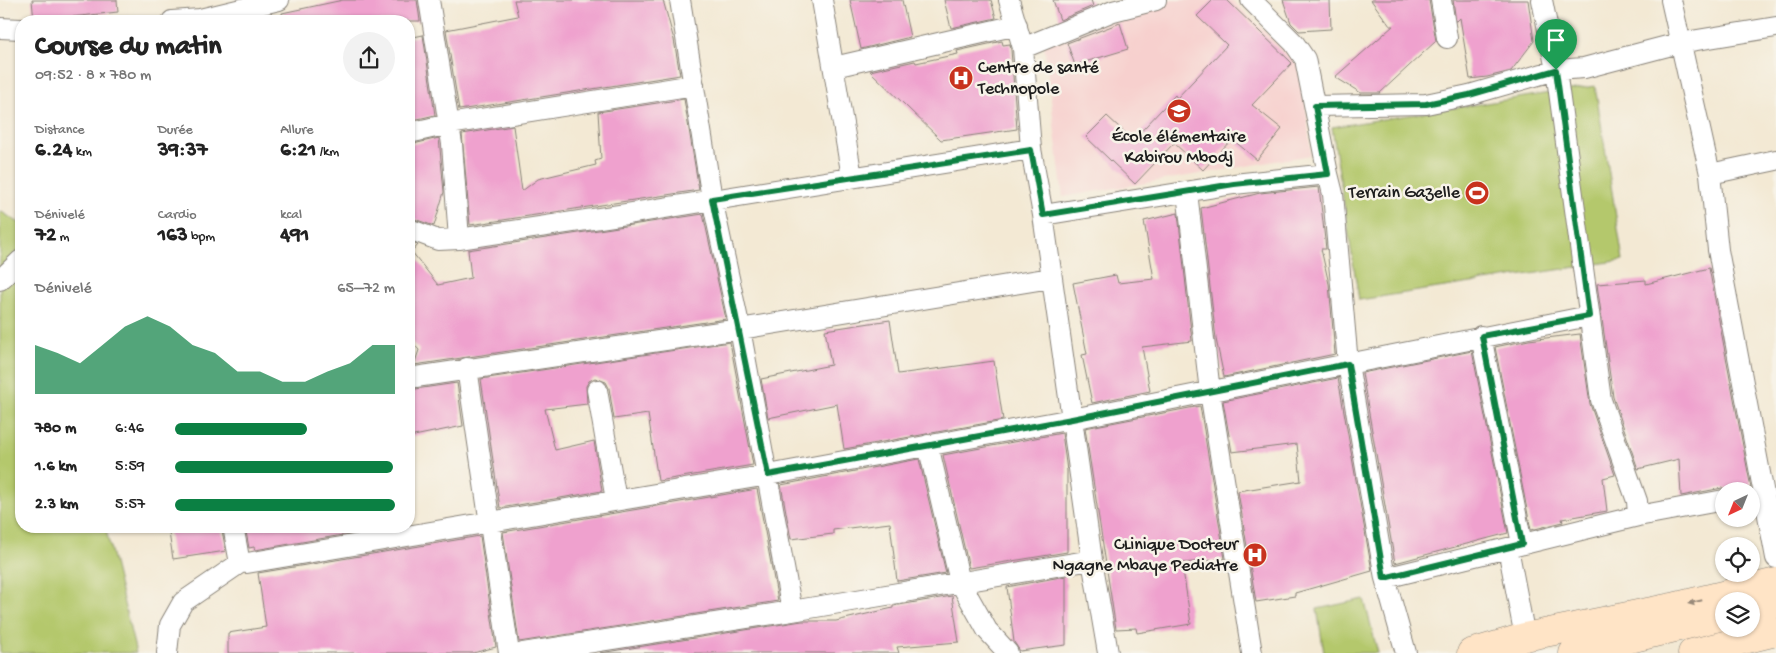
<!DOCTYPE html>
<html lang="fr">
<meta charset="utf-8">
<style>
body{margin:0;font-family:"Gochi Hand",sans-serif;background:#f2f2f2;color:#222;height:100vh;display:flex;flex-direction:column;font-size:19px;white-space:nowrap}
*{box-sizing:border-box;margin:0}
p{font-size:16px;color:#767676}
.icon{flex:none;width:28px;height:28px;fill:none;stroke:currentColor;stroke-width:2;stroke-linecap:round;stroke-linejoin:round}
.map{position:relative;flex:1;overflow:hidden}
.side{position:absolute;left:15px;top:15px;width:400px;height:518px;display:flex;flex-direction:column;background:#fff;border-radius:20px;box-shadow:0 1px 4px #0004}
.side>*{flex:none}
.needle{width:32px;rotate:223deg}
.buttons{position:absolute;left:1715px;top:482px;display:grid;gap:10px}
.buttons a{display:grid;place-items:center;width:45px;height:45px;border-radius:50%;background:#fff;box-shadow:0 1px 4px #0004;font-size:25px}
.pin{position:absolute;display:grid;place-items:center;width:42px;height:42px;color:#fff;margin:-51px -21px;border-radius:50% 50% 50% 0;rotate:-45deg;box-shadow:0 0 5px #0007}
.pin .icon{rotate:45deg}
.round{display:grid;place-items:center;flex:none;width:52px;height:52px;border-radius:26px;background:#f2f2f2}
.head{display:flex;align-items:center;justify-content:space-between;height:85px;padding:0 20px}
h1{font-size:28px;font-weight:700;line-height:38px}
.metrics{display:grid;grid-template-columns:repeat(3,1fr);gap:8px;height:85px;padding:5px 20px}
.metrics div{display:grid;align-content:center}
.metrics b{font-size:21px;font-weight:700}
.metrics small{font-size:14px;font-weight:400}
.metrics p{font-size:14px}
.chart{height:140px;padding:10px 20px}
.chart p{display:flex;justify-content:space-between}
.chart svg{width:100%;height:90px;margin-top:5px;fill:#0b8043;opacity:.7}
ul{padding:0 20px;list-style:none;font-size:16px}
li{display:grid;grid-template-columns:80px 60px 1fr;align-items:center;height:38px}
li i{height:12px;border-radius:6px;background:#0b8043}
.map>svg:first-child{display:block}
.built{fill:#f7d0ce}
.green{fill:#b4c86c;stroke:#687244}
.building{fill:#efa1ce}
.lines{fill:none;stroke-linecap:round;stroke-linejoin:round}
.minor-casing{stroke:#888278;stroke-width:22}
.secondary-casing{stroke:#888278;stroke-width:29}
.minor{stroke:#fff;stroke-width:20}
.secondary{stroke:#ffe4c6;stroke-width:28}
.oneway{fill:#998a7a}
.route-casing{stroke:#fff;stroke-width:10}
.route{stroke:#0b8043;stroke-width:6}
.labels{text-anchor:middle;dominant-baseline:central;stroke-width:5;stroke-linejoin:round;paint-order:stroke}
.poi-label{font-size:18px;fill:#1c1c1c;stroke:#f7f3e8;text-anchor:end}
</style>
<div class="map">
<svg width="1776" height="653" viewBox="0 0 1776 653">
<rect width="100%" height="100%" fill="#f7f3e8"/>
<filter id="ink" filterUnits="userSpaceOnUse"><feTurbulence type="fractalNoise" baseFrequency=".02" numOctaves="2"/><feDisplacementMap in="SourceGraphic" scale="10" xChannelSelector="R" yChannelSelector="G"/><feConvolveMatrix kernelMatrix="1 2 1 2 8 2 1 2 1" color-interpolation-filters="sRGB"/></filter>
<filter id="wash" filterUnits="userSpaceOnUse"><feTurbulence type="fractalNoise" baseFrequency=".0096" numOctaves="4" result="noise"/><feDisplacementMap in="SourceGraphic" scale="20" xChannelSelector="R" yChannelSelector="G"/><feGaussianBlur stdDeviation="1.12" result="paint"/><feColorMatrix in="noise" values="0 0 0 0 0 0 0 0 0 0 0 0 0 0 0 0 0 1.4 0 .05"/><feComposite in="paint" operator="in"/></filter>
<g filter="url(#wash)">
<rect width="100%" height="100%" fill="#f3e9d4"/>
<path class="built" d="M1172 0H1232L1302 67 1311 155 1063 197 1044 44Z"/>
<path class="green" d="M1595 86 1623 260 1359 300 1332 127Z
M0 211 21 224V526H105L136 653H0Z
M1364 599 1378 653H1324L1317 609Z"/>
<g id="blocks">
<path class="building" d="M32 0H117L118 12 34 21Z
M343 0H417L420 21H283L282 13Z
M514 0H663L674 40 680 75 459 110 446 30 518 16Z
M850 0H902L910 37 861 49Z
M944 0H991L996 18 951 28Z
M1053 0H1091L1093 6 1060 20Z
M1213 0H1227L1292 63 1252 105 1282 129 1257 160 1232 139 1203 170 1174 143 1135 184 1086 137 1107 116 1133 140 1175 95 1177 98 1227 45 1197 16Z
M1283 0H1330L1331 29 1299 31 1291 23Z
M1371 0H1429L1436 41 1380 93H1361L1335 77 1393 26H1390Z
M1453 0H1528L1534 41 1511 71 1487 77 1470 79 1460 18 1456 22Z
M1120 23 1128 49 1075 65 1067 43Z
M423 35 435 115 409 121V38Z
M1002 41 1003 45 1010 44 1011 50 1017 129 941 140 870 71 915 61 916 63 958 54 957 51Z
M684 99 699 190 470 225 462 134 513 126 522 191 538 179 596 165 595 161 601 159 598 112Z
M439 138 444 192 434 226 409 217V145Z
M1319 187 1326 249H1321L1329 284 1335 354 1224 377 1216 339 1201 208 1260 193Z
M1178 213 1192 341 1142 347 1150 391 1092 403 1082 355 1087 354 1073 283 1116 275 1118 283 1154 279 1144 221Z
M703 214 726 319 414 365 419 350 409 339V242L418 245 412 252 438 285 471 278 468 250Z
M1709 268 1751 488 1733 491 1722 488 1681 496 1679 459 1638 469 1613 397 1597 284 1646 280V284Z
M890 320 898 374 994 361 1003 420 844 449 837 404 768 418 761 379 831 365 825 330Z
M1580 334 1590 404 1615 475 1603 478 1607 511 1562 519 1563 522 1531 530 1495 347 1529 340Z
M730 342 753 465 658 481 648 414 614 419 609 388 606 382 595 378 589 381 586 386 587 404 545 409 555 450 594 441 602 491 500 508 481 379Z
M1472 351 1508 533 1395 563 1362 373Z
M1338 378 1372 571 1295 593V596L1256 602 1238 491 1301 481 1297 444 1232 452 1223 401Z
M457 383 463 426 409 437V390Z
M1200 406 1225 559 1182 563 1191 624 1137 633 1136 628 1116 629 1085 428Z
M1062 433 1067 471V552L969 568 943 455Z
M919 459 946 573 897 581 890 523 833 530V534L791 539 781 485Z
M757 489 778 601 519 642 503 532Z
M168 526H221L226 551 173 559Z
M245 526H359L360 532 255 550 254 547 249 548Z
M480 536 496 647 473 653H228V633L266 627 258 573Z
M1066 576V645L1020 651 1014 642 1007 587Z
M952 596 959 642 897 647 899 653H600L802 621H836L893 608V606Z"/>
</g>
</g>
<g filter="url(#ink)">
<use href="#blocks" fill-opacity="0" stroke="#888278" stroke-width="1"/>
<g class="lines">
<defs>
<path id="minor" d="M429 0 452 144 459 239
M680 0 712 199 740 329 792 611
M822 0 852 177
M1009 0 1023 48 1031 149 1043 215 1092 560 1108 653
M1251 0 1294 43 1305 59 1328 174
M1441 0 1447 38
M1542 0 1556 70 1601 400 1637 501 1638 516 1724 500
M1671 0 1710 174 1718 250 1776 558
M172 21 200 19 279 0
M0 28 21 29
M1023 48 1113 11 1156 0
M834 67 1017 25
M1315 106 1426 104 1469 95 1556 70 1584 68 1679 43 1776 27
M409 133 449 124 694 85
M1710 174 1776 160
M1187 192 1210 392 1252 653
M1043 215 1234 184 1328 174 1333 194 1348 364 1385 578 1406 653
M409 229 438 240 459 239 633 213 1031 149
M0 280 21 260
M1481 336 1522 544
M467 368 509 653
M409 378 740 329 1051 278
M597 390 616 500
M928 445 960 582 987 630 1008 653
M233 526 239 558 243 561
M1508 548 1525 637
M1385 578 1638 516
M167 653 170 625 183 602 243 561 247 563 768 475 1072 419 1589 316
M523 653 792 611 1092 560"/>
<path id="secondary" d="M1751 610 1776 604
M1471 653 1525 637 1672 607 1776 582
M1573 653 1724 616
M1692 653 1776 632"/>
</defs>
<use href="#minor" class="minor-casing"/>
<use href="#secondary" class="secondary-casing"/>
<use href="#minor" class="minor"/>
<use href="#secondary" class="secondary"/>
</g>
<defs><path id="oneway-solid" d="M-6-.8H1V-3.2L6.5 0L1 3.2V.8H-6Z" transform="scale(1.25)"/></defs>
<use class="oneway" href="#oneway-solid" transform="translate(1695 602) rotate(166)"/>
</g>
<g class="lines" filter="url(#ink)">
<defs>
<path id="route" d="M1556 70 1589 316 1482 336 1522 544 1384 578 1348 364 1072 419 768 475 712 199 1031 150 1043 215 1234 184 1328 174 1315 106 1426 104 1469 95Z"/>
</defs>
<use href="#route" class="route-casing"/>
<use href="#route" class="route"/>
</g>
<defs>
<symbol id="hospital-disc" viewBox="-11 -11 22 22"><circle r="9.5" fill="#c8321e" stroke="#f7f3e8"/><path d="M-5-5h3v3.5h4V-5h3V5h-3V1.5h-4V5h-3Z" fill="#fff"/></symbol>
<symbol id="school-disc" viewBox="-11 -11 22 22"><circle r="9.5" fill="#c8321e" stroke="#f7f3e8"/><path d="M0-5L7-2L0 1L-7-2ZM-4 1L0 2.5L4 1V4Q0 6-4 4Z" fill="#fff"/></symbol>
<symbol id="stadium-disc" viewBox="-11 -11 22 22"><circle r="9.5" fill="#c8321e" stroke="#f7f3e8"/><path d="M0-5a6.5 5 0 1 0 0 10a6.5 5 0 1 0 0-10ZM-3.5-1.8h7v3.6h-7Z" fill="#fff"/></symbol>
</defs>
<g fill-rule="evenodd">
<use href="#hospital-disc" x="947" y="64" width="28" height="28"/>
<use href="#school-disc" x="1165" y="97" width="28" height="28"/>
<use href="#stadium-disc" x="1463" y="179" width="28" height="28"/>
<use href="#hospital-disc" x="1241" y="541" width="28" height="28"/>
</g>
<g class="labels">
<g class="poi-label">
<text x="978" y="68" text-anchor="start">Centre de santé<tspan x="978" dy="21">Technopole</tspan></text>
<text x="1179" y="137" text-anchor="middle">École élémentaire<tspan x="1179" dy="21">Kabirou Mbodj</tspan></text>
<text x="1460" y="193">Terrain Gazelle</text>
<text x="1238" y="545">CLinique Docteur<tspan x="1238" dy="21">Ngagne Mbaye Pediatre</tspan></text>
</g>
</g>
</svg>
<div class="buttons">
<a><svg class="needle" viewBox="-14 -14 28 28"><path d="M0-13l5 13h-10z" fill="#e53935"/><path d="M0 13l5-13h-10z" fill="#767676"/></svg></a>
<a><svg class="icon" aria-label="locate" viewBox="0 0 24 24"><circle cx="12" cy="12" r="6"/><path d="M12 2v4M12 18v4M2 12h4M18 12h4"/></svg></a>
<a><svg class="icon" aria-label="layers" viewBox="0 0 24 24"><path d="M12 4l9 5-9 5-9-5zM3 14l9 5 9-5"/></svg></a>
</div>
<div class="pin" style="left:1556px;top:70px;background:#1e9e55"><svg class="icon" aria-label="arrive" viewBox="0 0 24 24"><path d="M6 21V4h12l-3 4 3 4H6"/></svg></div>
<section class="side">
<div class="head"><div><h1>Course du matin</h1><p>09:52 · 8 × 780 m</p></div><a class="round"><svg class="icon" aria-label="share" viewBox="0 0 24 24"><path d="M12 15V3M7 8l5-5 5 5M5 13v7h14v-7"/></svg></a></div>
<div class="metrics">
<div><p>Distance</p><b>6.24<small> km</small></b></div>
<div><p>Durée</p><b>39:37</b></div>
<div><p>Allure</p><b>6:21<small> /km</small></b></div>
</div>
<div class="metrics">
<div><p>Dénivelé</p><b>72<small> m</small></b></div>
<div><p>Cardio</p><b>163<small> bpm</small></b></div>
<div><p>kcal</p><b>491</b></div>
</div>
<div class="chart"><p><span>Dénivelé</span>65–72 m</p>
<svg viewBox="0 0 160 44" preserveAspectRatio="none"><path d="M0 44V20L10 24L20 29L30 20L40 11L50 6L60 11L70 20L80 24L90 33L100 33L110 38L120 38L130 33L140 29L150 20L160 20V44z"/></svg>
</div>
<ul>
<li><b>780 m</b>6:46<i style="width:60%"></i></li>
<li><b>1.6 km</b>5:59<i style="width:99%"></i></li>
<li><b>2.3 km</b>5:57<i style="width:100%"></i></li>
</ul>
</section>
</div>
